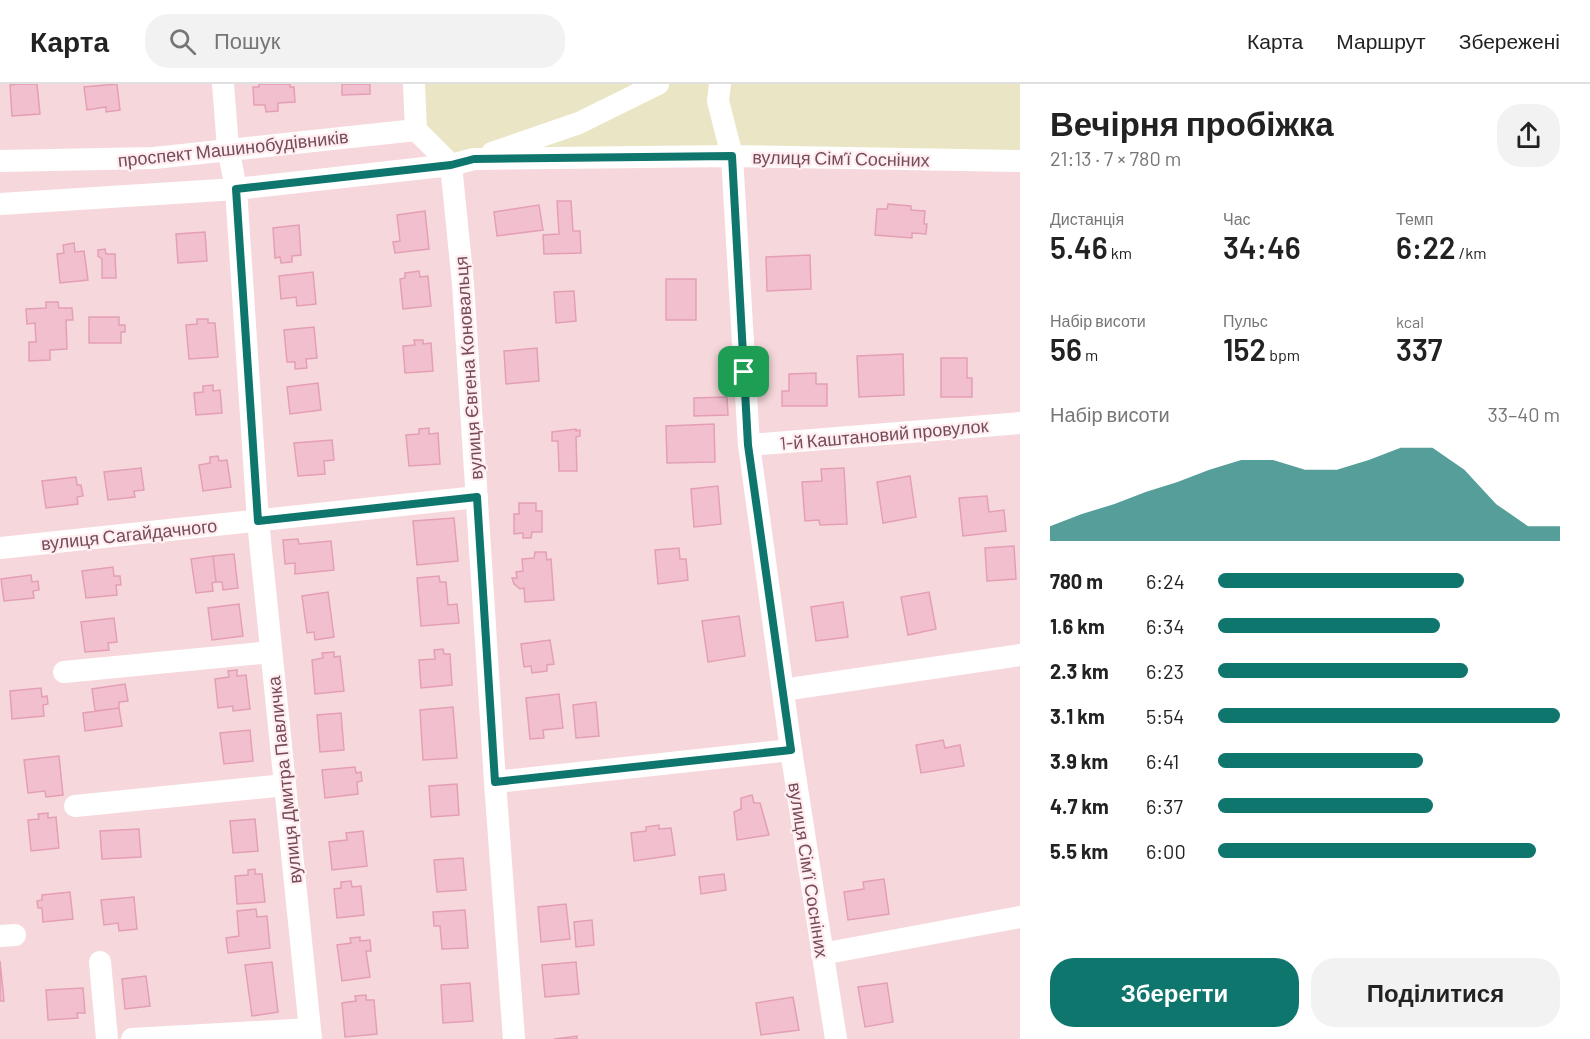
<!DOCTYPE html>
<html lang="uk">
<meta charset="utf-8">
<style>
body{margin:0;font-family:Barlow,sans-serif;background:#f2f2f2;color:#222;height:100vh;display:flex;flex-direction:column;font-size:22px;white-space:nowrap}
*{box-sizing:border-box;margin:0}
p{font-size:20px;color:#767676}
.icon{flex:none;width:33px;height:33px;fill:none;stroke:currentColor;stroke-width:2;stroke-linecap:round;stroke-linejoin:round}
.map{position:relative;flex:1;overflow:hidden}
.sheet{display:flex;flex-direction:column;background:#fff;width:570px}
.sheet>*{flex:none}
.pin{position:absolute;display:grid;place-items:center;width:51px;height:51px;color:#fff;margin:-26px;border-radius:12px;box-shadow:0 3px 9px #0006}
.round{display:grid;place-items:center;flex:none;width:63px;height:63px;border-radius:24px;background:#f2f2f2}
.head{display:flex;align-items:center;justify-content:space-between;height:102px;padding:0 30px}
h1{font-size:33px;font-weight:600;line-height:45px}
.figures{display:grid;grid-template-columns:repeat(3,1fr);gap:9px;height:102px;padding:6px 30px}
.figures div{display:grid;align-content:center}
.figures b{font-size:30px;font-weight:600}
.figures small{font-size:16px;font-weight:400}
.figures p{font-size:16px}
.chart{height:168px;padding:12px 30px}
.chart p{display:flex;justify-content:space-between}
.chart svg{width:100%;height:108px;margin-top:6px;fill:#0f766e;opacity:.7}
.button{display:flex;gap:12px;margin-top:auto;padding:12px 30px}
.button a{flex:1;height:69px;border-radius:24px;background:#0f766e;color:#fff;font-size:24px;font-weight:600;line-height:69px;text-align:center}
.button a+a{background:#f2f2f2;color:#222}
ul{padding:0 30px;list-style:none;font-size:20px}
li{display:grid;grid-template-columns:96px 72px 1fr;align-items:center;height:45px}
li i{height:15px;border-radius:8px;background:#0f766e}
header{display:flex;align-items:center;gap:36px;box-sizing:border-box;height:84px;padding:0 30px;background:#fff;border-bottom:2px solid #e0e0e0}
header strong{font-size:28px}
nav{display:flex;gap:33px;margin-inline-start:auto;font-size:21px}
.search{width:420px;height:54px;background:#f2f2f2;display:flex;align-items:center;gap:15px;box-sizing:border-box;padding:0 21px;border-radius:24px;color:#767676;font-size:22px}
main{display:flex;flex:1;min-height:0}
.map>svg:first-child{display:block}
.residential{fill:#f6d8dc}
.green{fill:#eae6c5}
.building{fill:#f1bfce;stroke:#e49fb5;stroke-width:1.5}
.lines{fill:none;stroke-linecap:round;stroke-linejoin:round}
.minor{stroke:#fff;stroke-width:22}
.route-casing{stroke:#fff;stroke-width:12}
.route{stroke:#0f766e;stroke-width:8}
.labels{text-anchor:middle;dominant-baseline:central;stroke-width:4.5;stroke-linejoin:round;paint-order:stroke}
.street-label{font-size:18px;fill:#764b5a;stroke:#ffedef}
</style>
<header>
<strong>Карта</strong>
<div class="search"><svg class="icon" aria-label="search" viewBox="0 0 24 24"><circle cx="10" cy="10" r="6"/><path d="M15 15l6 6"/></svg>Пошук</div>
<nav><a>Карта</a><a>Маршрут</a><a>Збережені</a></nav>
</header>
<main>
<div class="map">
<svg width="1020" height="955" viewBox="0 0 1020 955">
<rect width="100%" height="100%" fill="#fce7e9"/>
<path class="residential" d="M0 0H413L1020 72V955H0Z"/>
<path class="green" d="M413 0H1020V75L450 76 424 47Z"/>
<path class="building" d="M19 0H37L40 30 12 32 10 1Z
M117 0 120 26 106 28V23L87 26 84 3Z
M259 0H290V3H294L295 18 278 19V27L266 28 265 21H254L253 3H259Z
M342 0H370V10L342 11Z
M557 117H571L573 147H580L581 169 544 170 543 151 559 150Z
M888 120 911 122V126L925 127 924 140H927L926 150 912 149V154L875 151 877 125H887Z
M539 121 543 146 497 152 494 128Z
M425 127 429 165 395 169 393 158 400 157 397 131Z
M299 141 301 171 292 172V178L281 179 280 173 275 174 273 144Z
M205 148 207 177 178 179 176 150Z
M74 159 75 168 84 167 88 196 60 199 57 170 64 169 63 161Z
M105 165 106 170H115L116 194H102V175L98 172V166Z
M810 171 811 205 767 207 766 173Z
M419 187 420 193 428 192 431 222 403 225 400 195 405 194V189Z
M313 188 316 220 297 222 296 213 281 215 279 192Z
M666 195H696V236H666Z
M574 207 576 237 556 239 554 208Z
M46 218H58L59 224H72L73 236H66L67 265 50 266V276L29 277V258H36L35 239 27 240 26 225 46 224Z
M89 233H119V241H125V248H121V259H89Z
M197 235H208V239H215L218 273 189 275 186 241 197 240Z
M314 243 317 274 306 275 307 284 295 285V278H287L284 246Z
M414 256H423V260L431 259 433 287 405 289 403 262 415 261Z
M537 264 539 297 506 300 504 267Z
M903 270 904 311 859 313 857 272Z
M941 274H967V294H972V313H941Z
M816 289V300H827V322H782V307H789V290Z
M318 299 321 326 290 330 287 303Z
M213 301V307L220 306 222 329 196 331 194 309 203 308V302Z
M727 313 728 331 694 332V314Z
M714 340 715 378 667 379 666 342Z
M429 344V350L438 349 440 380 409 382 406 351 419 350V345Z
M576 345V347L580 346V352L576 353 577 387H559L558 357H552V348Z
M332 356 334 376 324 377 325 390 298 392 294 359Z
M218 372 219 377 227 376 231 403 203 407 199 381 210 379V373Z
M141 384 144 406 134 407 135 413 108 416 104 388Z
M844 384 847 440 820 441 819 436 805 437 802 398 822 397 821 385Z
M910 392 916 433 883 439 877 398Z
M76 393 77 401H81L83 412 77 413 78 420 46 424 42 397Z
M718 402 721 440 694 443 691 405Z
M987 412 989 428 1004 426 1006 447 963 452 959 414Z
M519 419H536V427H542V448H532L531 454H523V449L514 450V430H519Z
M454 434 458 477 417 481 413 437Z
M298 455 299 460 331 457 334 486 295 490V479L285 480 283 456Z
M1014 462 1016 495 987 497 985 464Z
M679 464 680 475H686L688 496 658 500 655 466Z
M535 468H546L547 476 551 475 554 516 525 518 524 504 520 505 514 500 512 494H517L516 488 523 487 522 475 534 474Z
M234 470 238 504 223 506 222 498H216L213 472Z
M213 472 216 498 212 499 213 507 196 509 191 475Z
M113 483 114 492H120L121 501H116L117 511 86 514 82 487Z
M31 491 32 498 38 497 39 506 33 507 34 514 4 517 1 495Z
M439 492 440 498H446L448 521 457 520 459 539 421 542 417 494Z
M328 508 334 553 315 556 314 548 307 549 302 512Z
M929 508 936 545 908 551 901 513Z
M843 518 848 553 816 557 811 523Z
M239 520 243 552 212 556 208 524Z
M739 532 745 572 708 578 702 537Z
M114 534 117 558 108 559 109 566 85 568 81 538Z
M550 556 554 580 547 581V587L532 589 531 582 524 583 521 560Z
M443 565 444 570H450L452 601 421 604 419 576 435 575 434 566Z
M334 568V573L340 572 344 607 315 610 312 576 323 574 322 569Z
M237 586V592L246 591 250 625 233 627V622L218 624 215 595 229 593 228 587Z
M125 600 128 617 119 618V624L95 627 92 605Z
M41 604 42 613 47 612 48 620 43 621 44 632 12 635 10 607Z
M559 610 563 644 543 646 544 654 530 655 526 614Z
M596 618 599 652 576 654 573 621Z
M453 623 457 674 423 676 420 626Z
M119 624 122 642 85 647 83 629Z
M341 629 344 666 320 668 317 631Z
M250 646 253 677 224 680 220 649Z
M943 656 945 664 960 661 964 682 921 689 916 661Z
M59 672 63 711 46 713 45 707 28 709 24 676Z
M355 683 356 689 361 688 362 697 357 698 358 710 325 714 322 686Z
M457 700 459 731 431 733 429 702Z
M752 711 754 719H760L769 751 737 756 734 728 741 725V714Z
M48 729V734L56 733 59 764 31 767 28 736 39 735 38 730Z
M255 735 258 767 233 769 230 737Z
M659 741V745L671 744 675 771 634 777 631 749 646 747V743Z
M139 745 141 773 102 775 100 747Z
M363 747 367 782 332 786 329 758 347 756 346 749Z
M463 774 466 806 437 808 434 776Z
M255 785V790H262L265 818 237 820 235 792 248 791V786Z
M724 790 726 806 701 810 699 793Z
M884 795 889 830 848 836 844 808 864 805 863 798Z
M351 797 352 803 361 802 364 831 337 834 334 805 341 804V798Z
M70 808 73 835 43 838 42 824H38L37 817 42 816V811Z
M134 813 137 845 119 847 118 839 104 841 101 816Z
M566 820 570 855 541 858 538 823Z
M256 825 257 833 267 832 270 864 228 869 226 854 239 852 237 827Z
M465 826 468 864 442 865 440 842H434L433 828Z
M592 836 594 861 576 863 574 838Z
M360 853V857L370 856 371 867H366L370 893 342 897 337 861 351 859 350 854Z
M0 877 4 917H0Z
M272 878 278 928 252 932 245 881Z
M576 878 579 910 545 913 542 881Z
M146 892 150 922 125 925 122 895Z
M470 899 473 937 443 939 441 901Z
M887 899 893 938 865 943 858 903Z
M83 904 85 929H77L78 934 48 936 46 906Z
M366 911V916H374L377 950 345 953 342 919 356 917 355 912Z
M793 913 799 946 761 951 756 919Z
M577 952V955H554Z"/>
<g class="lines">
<path class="minor" d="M223 0 228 64 236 105 258 437 311 955
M414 0 416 46
M720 0 718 17 732 72 749 361 791 666 836 955
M492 69 579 39 658 0
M0 77 154 74 416 46 451 81
M451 81 463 200 495 698 514 955
M0 120 236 105 451 81 474 75 732 72 1020 77
M749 361 1020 339
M0 464 477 413
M64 588 271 568
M783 606 1020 571
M495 698 791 666
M75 722 285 701
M0 852 15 851
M822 870 1020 833
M100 878 107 955
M132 955 310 945"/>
</g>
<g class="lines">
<defs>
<path id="route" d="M732 72 748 361 791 666 495 698 477 413 258 437 236 105 451 81 474 75Z"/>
</defs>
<use href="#route" class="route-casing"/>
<use href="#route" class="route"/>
</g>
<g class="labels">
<g class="street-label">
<text transform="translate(233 64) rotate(-6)">проспект Машинобудівників</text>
<text transform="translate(841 74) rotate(1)">вулиця Сім’ї Сосніних</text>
<text transform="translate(468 284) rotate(-94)">вулиця Євгена Коновальця</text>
<text transform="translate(884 350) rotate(-5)">1-й Каштановий провулок</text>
<text transform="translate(129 450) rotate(-6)">вулиця Сагайдачного</text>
<text transform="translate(284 696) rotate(-96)">вулиця Дмитра Павличка</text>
<text transform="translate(809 786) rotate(81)">вулиця Сім’ї Сосніних</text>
</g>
</g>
</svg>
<div class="pin" style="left:744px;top:288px;background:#1e9e55"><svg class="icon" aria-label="arrive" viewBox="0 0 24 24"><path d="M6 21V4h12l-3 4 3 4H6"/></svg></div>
</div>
<section class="sheet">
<div class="head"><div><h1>Вечірня пробіжка</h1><p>21:13 · 7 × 780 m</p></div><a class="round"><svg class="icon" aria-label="share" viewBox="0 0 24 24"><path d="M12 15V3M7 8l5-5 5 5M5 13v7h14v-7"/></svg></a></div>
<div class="figures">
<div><p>Дистанція</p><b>5.46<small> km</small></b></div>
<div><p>Час</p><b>34:46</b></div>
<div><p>Темп</p><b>6:22<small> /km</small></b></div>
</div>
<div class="figures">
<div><p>Набір висоти</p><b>56<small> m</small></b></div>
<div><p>Пульс</p><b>152<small> bpm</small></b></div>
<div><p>kcal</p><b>337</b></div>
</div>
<div class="chart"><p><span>Набір висоти</span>33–40 m</p>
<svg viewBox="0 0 160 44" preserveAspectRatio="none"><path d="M0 44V38L10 33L20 29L30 24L40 20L50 15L60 11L70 11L80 15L90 15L100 11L110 6L120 6L130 15L140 29L150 38L160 38V44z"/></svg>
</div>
<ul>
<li><b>780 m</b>6:24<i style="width:72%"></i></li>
<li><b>1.6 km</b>6:34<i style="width:65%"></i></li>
<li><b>2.3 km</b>6:23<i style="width:73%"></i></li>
<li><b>3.1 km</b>5:54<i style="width:100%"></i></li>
<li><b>3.9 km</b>6:41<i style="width:60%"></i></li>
<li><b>4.7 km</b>6:37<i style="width:63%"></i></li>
<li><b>5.5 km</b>6:00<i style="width:93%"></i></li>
</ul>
<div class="button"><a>Зберегти</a><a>Поділитися</a></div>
</section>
</main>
